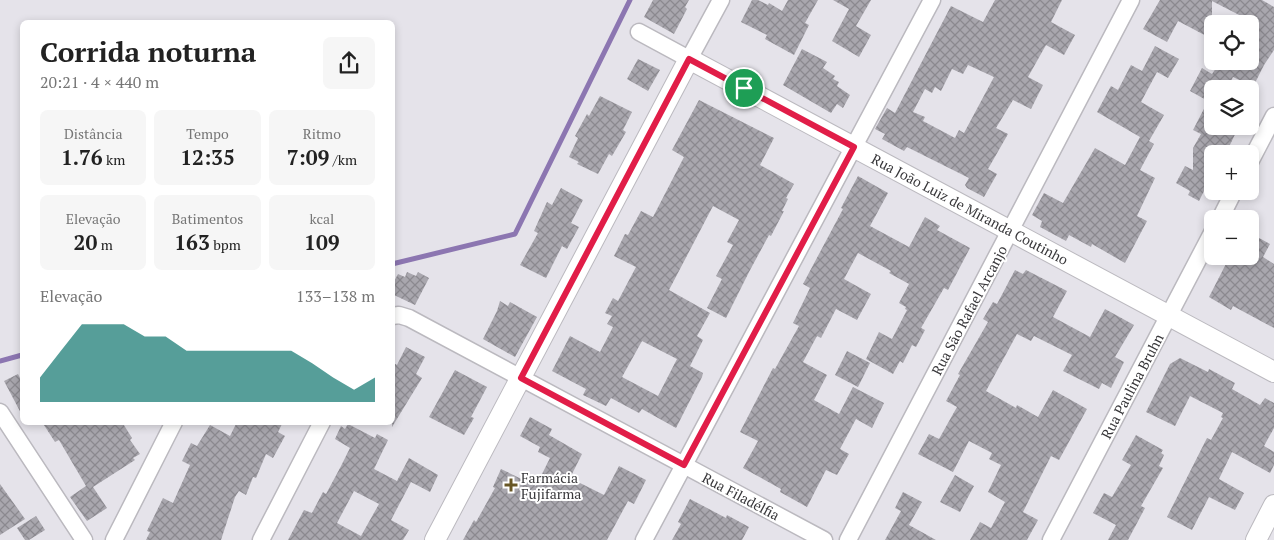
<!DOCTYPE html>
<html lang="pt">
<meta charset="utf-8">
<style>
body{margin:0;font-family:"PT Serif",serif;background:#f6f6f6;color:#222;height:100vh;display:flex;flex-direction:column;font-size:19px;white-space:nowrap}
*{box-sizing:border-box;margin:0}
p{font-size:16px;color:#767676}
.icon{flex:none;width:28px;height:28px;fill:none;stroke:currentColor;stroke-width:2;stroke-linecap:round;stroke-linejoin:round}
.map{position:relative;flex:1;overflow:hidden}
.details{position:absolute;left:20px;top:20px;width:375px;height:405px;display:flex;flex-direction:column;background:#fff;border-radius:8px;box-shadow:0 2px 8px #0003}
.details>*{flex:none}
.tools{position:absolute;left:1204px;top:15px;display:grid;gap:10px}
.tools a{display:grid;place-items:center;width:55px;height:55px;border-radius:8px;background:#fff;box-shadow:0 2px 8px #0003;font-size:25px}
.pin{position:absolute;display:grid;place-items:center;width:42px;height:42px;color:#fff;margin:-21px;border:2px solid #fff;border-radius:50%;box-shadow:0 1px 5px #0007}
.round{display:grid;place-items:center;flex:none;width:52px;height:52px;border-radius:8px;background:#f6f6f6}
.headline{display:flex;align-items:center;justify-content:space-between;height:85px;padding:0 20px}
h1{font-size:28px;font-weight:800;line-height:38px}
.figures{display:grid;grid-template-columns:repeat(3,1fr);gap:8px;height:85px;padding:5px 20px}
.figures div{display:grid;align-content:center;border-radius:8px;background:#f6f6f6;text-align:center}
.figures b{font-size:21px;font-weight:800}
.figures small{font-size:14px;font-weight:400}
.figures p{font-size:14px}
.chart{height:140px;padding:10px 20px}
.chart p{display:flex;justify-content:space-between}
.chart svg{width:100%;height:90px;margin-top:5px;fill:#0f766e;opacity:.7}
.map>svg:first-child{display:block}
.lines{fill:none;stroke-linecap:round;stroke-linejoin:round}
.stream{stroke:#8c76b1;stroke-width:5}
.building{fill:url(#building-cross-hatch);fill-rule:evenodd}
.minor-casing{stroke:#bbb9bf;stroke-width:19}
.tertiary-casing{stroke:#bbb9bf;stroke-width:22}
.minor{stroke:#fff;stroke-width:16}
.tertiary{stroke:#fff;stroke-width:20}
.route-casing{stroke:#fff;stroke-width:10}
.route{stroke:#e11d48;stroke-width:6}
.poi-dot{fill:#685725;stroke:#fff;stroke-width:2}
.labels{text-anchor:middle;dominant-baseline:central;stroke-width:4;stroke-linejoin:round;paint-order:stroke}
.street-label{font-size:14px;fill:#39383b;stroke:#fff}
.poi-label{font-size:14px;fill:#39383b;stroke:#fff;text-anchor:start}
</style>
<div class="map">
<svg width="1274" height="540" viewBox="0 0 1274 540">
<defs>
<pattern id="building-cross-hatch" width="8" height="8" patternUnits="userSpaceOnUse" patternTransform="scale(1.25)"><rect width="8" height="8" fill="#a9a7ae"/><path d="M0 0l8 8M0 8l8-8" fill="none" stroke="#8b898f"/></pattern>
</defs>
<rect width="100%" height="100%" fill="#e5e3ea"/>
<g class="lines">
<path class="stream" d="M392 264 515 234 630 0
M0 361 22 355"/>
</g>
<path class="building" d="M653 0H689L685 7 687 9 674 34 644 17Z
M752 0H758L768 5 769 3 782 11 788 0H818L805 23 809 25 794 55 765 39 767 35 741 22Z
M833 0H871L856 26 871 35 859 57 832 41 849 9Z
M995 0H1062L1051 22 1075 35 1064 55 1046 45 1028 77 1043 85 1031 109 1013 100 996 128 1008 134 988 169 997 174 984 197 967 188 965 185 969 178 907 147 904 151 882 139 885 134 875 129 887 108 895 113 951 6 983 22ZM968 65 994 77 964 133 959 130 955 138 923 121 925 117 913 112 925 89 932 93 935 87 941 91 952 69 963 74Z
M1160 0H1262L1274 7V50L1264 65 1250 93V85L1233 77 1227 89H1212V126H1239L1228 149 1224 146 1220 154H1212V175L1199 201 1188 195 1190 191 1176 183 1185 166 1193 170V148L1201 134 1193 130 1208 101 1190 91 1202 68 1212 74 1221 61H1250V24H1244L1247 19 1212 1V39L1178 21 1167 42 1143 29Z
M1155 46 1179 59 1168 78 1157 72 1141 102 1164 115 1149 141 1154 144 1140 170 1155 178 1137 216 1147 221 1125 263 1092 244 1091 247 1069 235 1066 241 1040 227 1042 221 1032 215 1044 193 1063 203 1095 148 1125 165 1140 137 1097 112 1111 86 1118 90 1131 65 1142 71Z
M802 49 827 62 823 68 835 76 833 79 839 82 837 86 850 95 843 108 837 104 831 113 783 85Z
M638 59 660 70 648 91 627 79Z
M600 96 632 112 623 130 626 132 612 156 609 154 598 174 577 164 579 162 569 157 578 138 575 136 587 114 589 116Z
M699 100 774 138 760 165 794 184 786 198 788 199 782 211H784L771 236 769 235 749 272 726 318 707 308 722 279 716 276 733 245 727 242 739 220 713 206 669 290 710 313 697 336 703 340 690 366 703 373 702 377 676 428 642 409 639 413 611 398 606 406 583 395 586 389 552 371 570 336 600 352 613 327 607 324 612 316 605 313 613 298 618 301 636 267 614 256 625 234 628 235 641 211 653 217 684 157 672 150ZM642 341 677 359 658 396 622 377Z
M858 176 888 193 870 226 909 247 925 217 940 226 937 230 970 248 948 290 944 288 921 328 925 330 916 347 912 345 903 363 900 361 893 374 866 359 879 332 892 339 907 310 905 309 906 307 899 303 909 284 889 273 891 271 858 253 844 279 871 294 857 320 836 309 821 338 817 336 803 362 827 375 814 400 839 414 853 387 884 403 872 428 856 419 840 449 849 454 837 475 826 470 807 507 780 492 781 489 743 468 758 441 740 432 773 368 775 369 799 326 793 323 810 288 803 284 843 209 841 208Z
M561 188 583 200 571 223 579 227 567 249 562 246 546 278 520 265 538 233 534 231 547 202 552 205Z
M1250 233 1270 244 1263 257 1274 264V328L1233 306 1231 310 1209 297 1230 256H1250Z
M1015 270 1023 274 1026 270 1067 291 1053 317 1090 337 1105 309 1134 325 1115 357 1124 362 1111 388 1102 383 1099 389 1063 371 1072 355 1034 336 1031 341 1017 334 986 391 1016 408 1017 405 1038 417 1053 390 1087 409 1059 460 1051 456 1023 512 1038 520 1027 540H970L980 522 991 528 1005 502 988 492 1001 465 989 459 992 453 969 441 953 472 918 454 929 434 939 439 957 407 946 401 960 375 958 374 988 322 983 319 993 302 997 304Z
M407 272 416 276 418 272 429 278 415 305 392 294V285L398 274 405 277Z
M500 301 508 306 510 302 537 317 515 357 483 339 497 311Z
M406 347 425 357 416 374 422 378 392 427V362L397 365Z
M847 351 870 363 858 387 835 375Z
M1180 358 1208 372 1209 369 1235 383 1232 389 1260 405 1265 398 1274 403V428L1264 446 1274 452V465L1270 473 1232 452 1219 479 1244 493 1235 510 1209 497 1192 530 1167 517 1207 438 1211 440 1223 418 1221 417 1223 413 1190 396 1175 426 1146 412 1170 364Z
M455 370 487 387 471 417 474 418 464 435 429 417Z
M18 374 22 382V415L4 381Z
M530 417 552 429 549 435 582 454 570 478 604 495 619 466 646 480 634 504 628 501 607 540H463L474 520 476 522 495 488 493 487 501 469 536 486 550 458 538 452 540 447 520 436Z
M42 422H122L132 438 130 440 140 454 133 458 135 460 93 487 107 508 87 521 70 497 86 486 59 440 55 442Z
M237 422H283L278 432 285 436 273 458 266 454 256 478 253 477 246 495 239 491 235 497 221 540H146L150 532 147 531 163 498 173 503 190 465 182 461 191 443 197 446 210 425 230 436Z
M348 424 375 438 377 434 388 440 374 469 397 481 409 458 438 475 430 492 411 482 391 520 409 530 403 540H288L304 510 312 513 323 492 326 494 340 468 350 448 335 439 341 426 345 429ZM354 491 379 504 361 536 337 523Z
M1136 435 1163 450 1161 453 1164 455 1159 466 1163 468 1141 506 1145 508 1128 540H1108L1116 525 1093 513 1104 493 1112 497 1131 465 1122 460Z
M955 475 974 486 960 512 940 502Z
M0 484 25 519 0 535Z
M903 492 922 502 909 525 936 540H885L901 511 895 508Z
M690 499 726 518 727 515 749 527 742 540H672L681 524 678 522Z
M36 516 45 530 29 540H25L17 528Z"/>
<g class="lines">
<defs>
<path id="minor" d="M639 32 689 59 721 0
M1250 162 1274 116
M1220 219 1234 191
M392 316 399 315 409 318 824 540
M0 412 84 540
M114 540 174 422
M261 540 322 422
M644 540 932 0
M848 540 1131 0
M1051 540 1212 233"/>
<path id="tertiary" d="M435 540 689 59 1274 372
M1256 540 1274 505"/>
</defs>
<use href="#minor" class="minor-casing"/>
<use href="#tertiary" class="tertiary-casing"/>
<use href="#minor" class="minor"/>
<use href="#tertiary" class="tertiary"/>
</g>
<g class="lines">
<defs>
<path id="route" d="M689 59 854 147 684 465 521 378Z"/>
</defs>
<use href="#route" class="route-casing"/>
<use href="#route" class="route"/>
</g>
<path class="poi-dot" d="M508.5 477.5h5v5h5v5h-5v5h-5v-5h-5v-5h5z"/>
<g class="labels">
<g class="street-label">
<text transform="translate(970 209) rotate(28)">Rua João Luiz de Miranda Coutinho</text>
<text transform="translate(969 310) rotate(-62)">Rua São Rafael Arcanjo</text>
<text transform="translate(1132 386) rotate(-62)">Rua Paulina Bruhn</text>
<text transform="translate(741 496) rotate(28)">Rua Filadélfia</text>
</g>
<g class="poi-label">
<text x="521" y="477">Farmácia<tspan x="521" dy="16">Fujifarma</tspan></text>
</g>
</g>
</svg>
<div class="tools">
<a><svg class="icon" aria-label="locate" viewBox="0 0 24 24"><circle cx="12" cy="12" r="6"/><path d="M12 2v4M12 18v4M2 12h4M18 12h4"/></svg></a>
<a><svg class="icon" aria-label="layers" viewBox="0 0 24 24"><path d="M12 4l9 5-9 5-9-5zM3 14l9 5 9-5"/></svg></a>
<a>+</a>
<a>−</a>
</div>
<div class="pin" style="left:744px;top:88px;background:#1e9e55"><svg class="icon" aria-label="arrive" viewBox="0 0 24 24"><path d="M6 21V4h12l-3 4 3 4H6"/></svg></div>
<section class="details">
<div class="headline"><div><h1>Corrida noturna</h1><p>20:21 · 4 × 440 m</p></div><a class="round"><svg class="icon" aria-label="share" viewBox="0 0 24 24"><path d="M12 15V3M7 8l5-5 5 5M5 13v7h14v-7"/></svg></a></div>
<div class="figures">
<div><p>Distância</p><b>1.76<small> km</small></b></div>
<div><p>Tempo</p><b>12:35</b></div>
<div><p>Ritmo</p><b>7:09<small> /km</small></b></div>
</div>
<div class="figures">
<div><p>Elevação</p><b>20<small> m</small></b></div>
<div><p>Batimentos</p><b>163<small> bpm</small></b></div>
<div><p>kcal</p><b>109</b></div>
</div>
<div class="chart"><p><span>Elevação</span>133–138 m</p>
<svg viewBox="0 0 160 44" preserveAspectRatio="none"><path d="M0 44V32L10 19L20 6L30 6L40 6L50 12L60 12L70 19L80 19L90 19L100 19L110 19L120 19L130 25L140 32L150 38L160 32V44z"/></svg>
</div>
</section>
</div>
